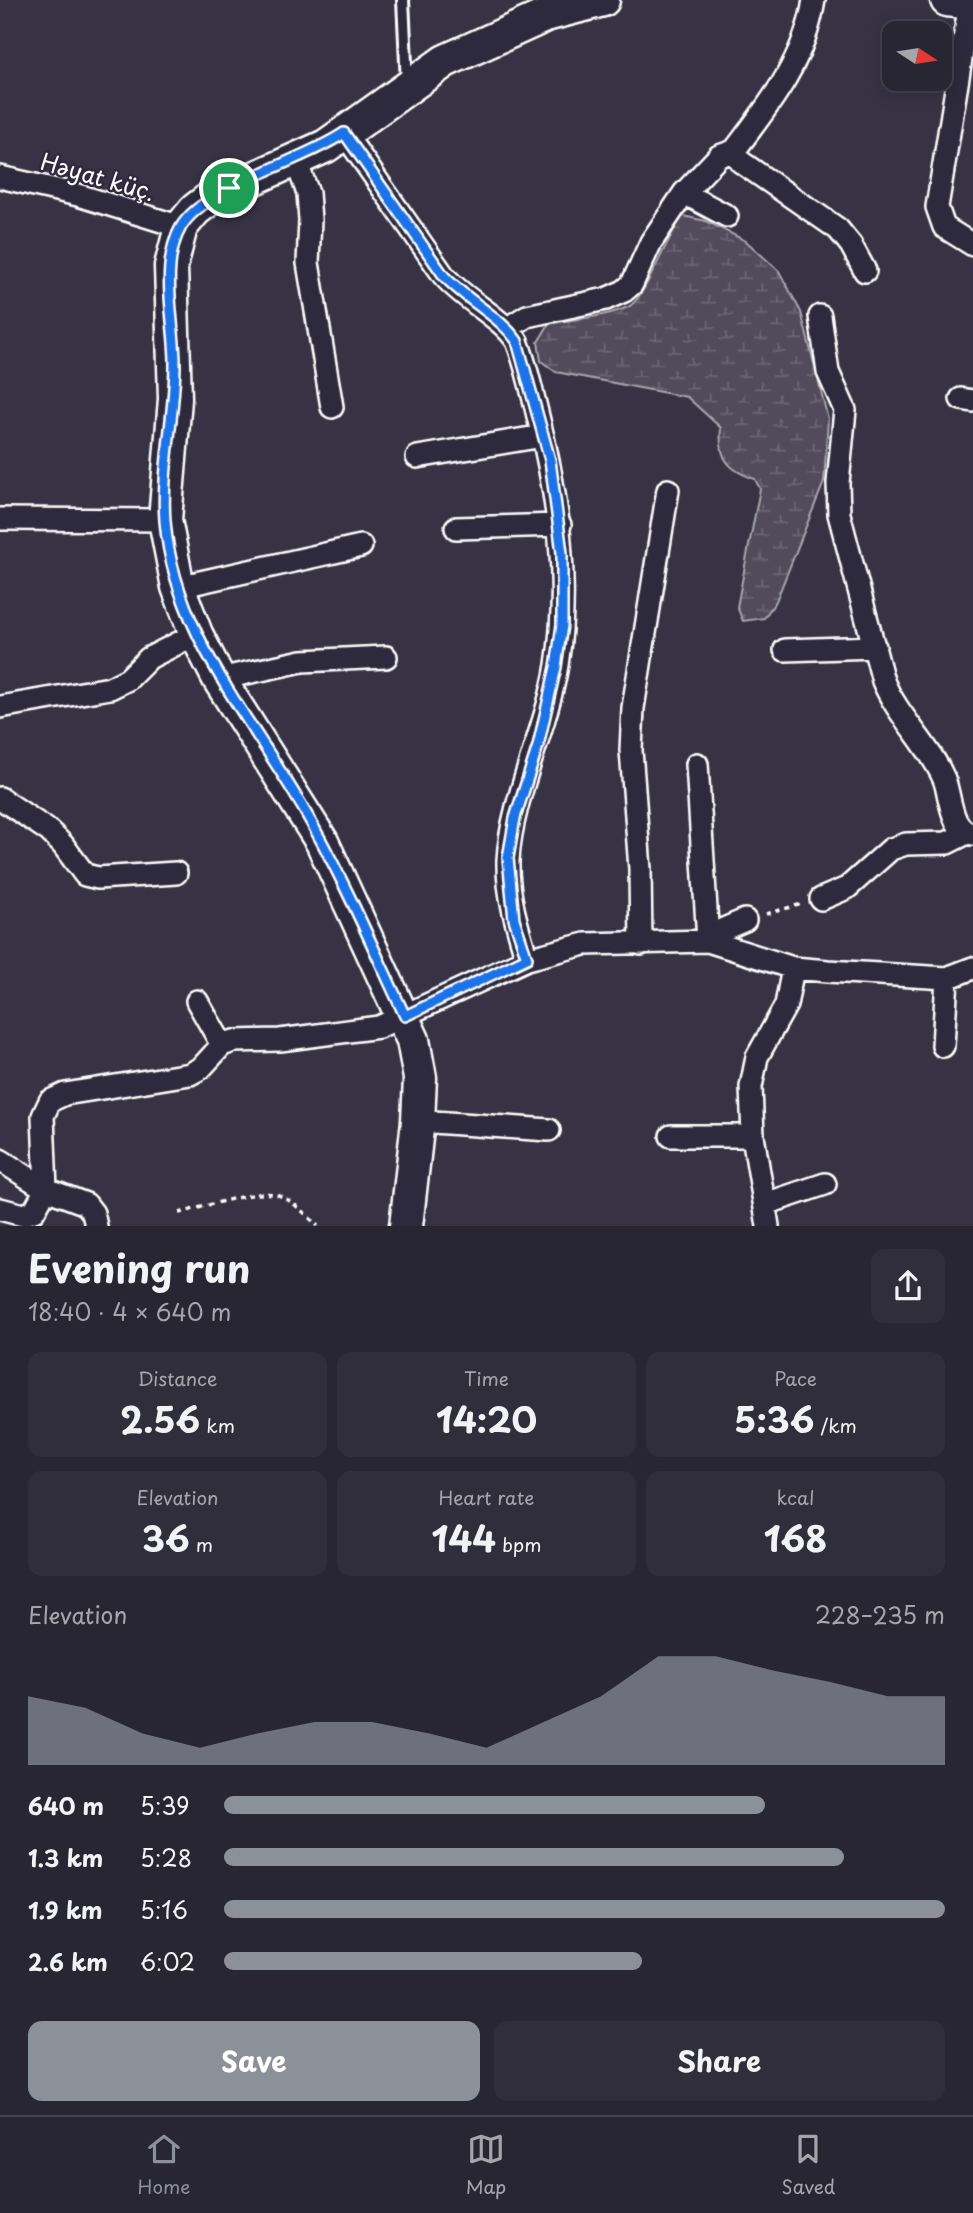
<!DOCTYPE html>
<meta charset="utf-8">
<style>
body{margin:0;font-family:"Playpen Sans",sans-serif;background:#312e3c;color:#f1f3f6;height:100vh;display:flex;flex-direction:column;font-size:26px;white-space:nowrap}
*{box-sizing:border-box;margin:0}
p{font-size:23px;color:#a5a5ac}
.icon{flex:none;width:38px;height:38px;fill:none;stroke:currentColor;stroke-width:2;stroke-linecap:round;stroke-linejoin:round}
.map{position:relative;height:1226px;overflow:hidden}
.drawer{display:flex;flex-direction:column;background:#292634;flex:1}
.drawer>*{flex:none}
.needle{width:46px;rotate:102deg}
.controls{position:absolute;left:882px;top:21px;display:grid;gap:14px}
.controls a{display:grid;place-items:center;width:70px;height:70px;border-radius:14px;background:#292634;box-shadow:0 4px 18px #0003,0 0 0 2px #45434f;font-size:35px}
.pin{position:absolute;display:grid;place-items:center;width:60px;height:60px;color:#fff;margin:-30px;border:4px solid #fff;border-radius:50%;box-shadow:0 2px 7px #0007}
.round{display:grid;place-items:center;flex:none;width:74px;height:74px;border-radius:14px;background:#312e3c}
.overview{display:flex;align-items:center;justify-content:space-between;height:119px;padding:0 28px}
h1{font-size:38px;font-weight:700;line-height:52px}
.figures{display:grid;grid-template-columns:repeat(3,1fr);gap:10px;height:119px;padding:7px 28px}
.figures div{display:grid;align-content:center;border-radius:14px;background:#312e3c;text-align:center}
.figures b{font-size:35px;font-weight:700}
.figures small{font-size:19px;font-weight:400}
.figures p{font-size:19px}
.chart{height:196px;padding:14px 28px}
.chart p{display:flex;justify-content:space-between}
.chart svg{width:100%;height:126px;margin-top:7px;fill:#8c9099;opacity:.7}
.button{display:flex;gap:14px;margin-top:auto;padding:14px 28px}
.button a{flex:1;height:80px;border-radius:14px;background:#8c9099;color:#fff;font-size:28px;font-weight:700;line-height:80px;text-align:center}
.button a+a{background:#312e3c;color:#f1f3f6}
ul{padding:0 28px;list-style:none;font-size:23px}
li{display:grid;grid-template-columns:112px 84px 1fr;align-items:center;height:52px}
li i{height:18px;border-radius:9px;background:#8c9099}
.menu{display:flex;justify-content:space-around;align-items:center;height:98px;border-top:2px solid #45434f;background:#292634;font-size:19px;color:#a5a5ac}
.menu a{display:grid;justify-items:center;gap:4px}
.menu .on{color:#8c9099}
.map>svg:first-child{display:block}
.wetland{fill:url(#wetland-marsh);stroke:#a8a6ae;stroke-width:2}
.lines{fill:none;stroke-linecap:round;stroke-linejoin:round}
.lane-casing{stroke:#fff;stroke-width:16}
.street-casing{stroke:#fff;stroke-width:26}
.secondary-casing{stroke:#fff;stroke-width:37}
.path{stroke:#fff;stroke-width:3.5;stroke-dasharray:5 5;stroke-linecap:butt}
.lane{stroke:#2f2a3d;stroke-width:10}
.street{stroke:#2f2a3d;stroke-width:21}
.secondary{stroke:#2f2a3d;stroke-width:32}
.route-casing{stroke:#fff;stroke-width:14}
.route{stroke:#1a73e8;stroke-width:9}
.labels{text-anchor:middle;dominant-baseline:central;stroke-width:5;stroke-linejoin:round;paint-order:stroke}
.street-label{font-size:23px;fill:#fff;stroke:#2f2a3d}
</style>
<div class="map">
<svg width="973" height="1226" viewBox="0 0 973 1226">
<defs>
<pattern id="wetland-marsh" width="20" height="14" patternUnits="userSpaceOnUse" patternTransform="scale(1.75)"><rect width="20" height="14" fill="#514c5c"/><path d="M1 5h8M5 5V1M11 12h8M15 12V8" fill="none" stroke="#6b6774"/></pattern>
</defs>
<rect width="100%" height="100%" fill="#373345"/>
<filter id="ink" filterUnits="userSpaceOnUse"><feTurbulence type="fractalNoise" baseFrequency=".0143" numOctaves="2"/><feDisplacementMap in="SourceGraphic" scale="14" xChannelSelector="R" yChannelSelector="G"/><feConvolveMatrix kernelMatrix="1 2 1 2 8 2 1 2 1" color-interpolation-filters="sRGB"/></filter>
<g filter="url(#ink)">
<path class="wetland" d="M683 216 706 221 746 241 779 271 801 312 828 419 824 482 776 601 764 618 743 621 737 607 760 489 755 479C727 470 718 457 721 428L687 397 556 372 541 361 538 342 549 324C573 319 606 317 628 307 645 300 667 235 683 216Z"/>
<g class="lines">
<defs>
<path id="lane" d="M403 0 407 84"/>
<path id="street" d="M970 3 937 207 944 227 973 245
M344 133 444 276C467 302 500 316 517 341 526 364 531 388 537 412 558 496 570 579 557 665 547 728 511 799 508 860 507 894 517 926 527 959
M734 151 741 162 838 229 851 245 865 271
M296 161 308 193 310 220 308 263 332 407
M0 177 78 195 181 227
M684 193 727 216
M820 316 828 372 845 410 838 483 839 514 883 681C898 717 929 744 944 779 951 796 950 831 973 834
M508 328 527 316 606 299 624 291 632 284 651 242 684 193 719 156 734 151C770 104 805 60 814 0
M961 399 973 401
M417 457 543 436
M0 519 165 520
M456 528 560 525
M178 587 361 546
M785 650 875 647
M219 679 302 661 386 657
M0 707 110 688 128 679 149 658 196 634
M697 764 708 941
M0 798 49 831 63 845 85 875 98 878 176 873
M821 899 847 888 891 849 906 844 947 843 967 833
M708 941 724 929 745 920
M641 944 640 869 631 750 633 708 668 490
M197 1001 222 1045
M943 1046 947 978
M418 1121 549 1130
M671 1136H753
M0 1160 46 1189 86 1204 93 1213 96 1226
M765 1204 825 1184
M0 1209 23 1215 34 1211 46 1189 43 1116 50 1101 65 1094 190 1074 201 1068 222 1045 234 1041 280 1040 379 1027 527 959 585 944 708 941 793 968 828 971 947 978 973 968
M768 1226 753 1136 751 1087 757 1057 786 1005 793 968"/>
<path id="secondary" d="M947 0 973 3
M406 1226 418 1121 420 1078 413 1040 322 842 219 679 196 634 178 587 165 520 175 399 171 266 181 227 195 210 212 197 326 146 445 61 549 14 603 0"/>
</defs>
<use href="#lane" class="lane-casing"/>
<use href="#street" class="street-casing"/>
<use href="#secondary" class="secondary-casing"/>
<path class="path" d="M766 914 802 904
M179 1213C202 1208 258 1188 278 1195 294 1201 306 1215 318 1226"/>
<use href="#lane" class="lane"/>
<use href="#street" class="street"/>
<use href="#secondary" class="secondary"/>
</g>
</g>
<g class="lines" filter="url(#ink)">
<defs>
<path id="route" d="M344 133 444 276C467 301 501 317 517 341L550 460 562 553V625L556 667 538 746 515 818 508 858 514 919 527 958 405 1016C372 946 342 875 303 808 249 715 174 632 165 521 161 471 175 414 175 363 175 322 159 265 181 227 204 187 302 162 344 133Z"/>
</defs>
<use href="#route" class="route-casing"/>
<use href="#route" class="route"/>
</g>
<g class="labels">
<g class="street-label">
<text transform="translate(98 176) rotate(16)">Həyat küç.</text>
</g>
</g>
</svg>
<div class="controls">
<a><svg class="needle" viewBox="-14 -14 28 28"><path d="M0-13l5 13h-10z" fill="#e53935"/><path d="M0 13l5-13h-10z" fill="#a5a5ac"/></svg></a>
</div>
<div class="pin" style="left:229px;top:188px;background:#1e9e55"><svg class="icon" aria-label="arrive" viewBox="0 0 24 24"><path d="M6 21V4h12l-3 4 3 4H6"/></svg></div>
</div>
<section class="drawer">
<div class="overview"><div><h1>Evening run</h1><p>18:40 · 4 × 640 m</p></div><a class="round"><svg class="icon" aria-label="share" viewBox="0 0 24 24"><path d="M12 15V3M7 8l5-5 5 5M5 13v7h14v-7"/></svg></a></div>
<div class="figures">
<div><p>Distance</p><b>2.56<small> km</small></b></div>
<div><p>Time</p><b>14:20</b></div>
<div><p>Pace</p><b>5:36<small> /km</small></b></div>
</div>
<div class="figures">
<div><p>Elevation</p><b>36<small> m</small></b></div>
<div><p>Heart rate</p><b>144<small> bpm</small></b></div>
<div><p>kcal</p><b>168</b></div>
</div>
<div class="chart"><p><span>Elevation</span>228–235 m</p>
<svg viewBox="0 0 160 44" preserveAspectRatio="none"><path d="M0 44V20L10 24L20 33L30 38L40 33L50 29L60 29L70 33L80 38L90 29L100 20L110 6L120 6L130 11L140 15L150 20L160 20V44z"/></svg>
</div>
<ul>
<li><b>640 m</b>5:39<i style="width:75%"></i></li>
<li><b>1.3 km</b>5:28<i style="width:86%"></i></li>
<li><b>1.9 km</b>5:16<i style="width:100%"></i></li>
<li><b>2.6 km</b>6:02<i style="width:58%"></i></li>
</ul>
<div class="button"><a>Save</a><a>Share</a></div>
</section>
<nav class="menu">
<a class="on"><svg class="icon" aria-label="home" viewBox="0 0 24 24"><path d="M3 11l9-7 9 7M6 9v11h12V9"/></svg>Home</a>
<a><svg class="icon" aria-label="map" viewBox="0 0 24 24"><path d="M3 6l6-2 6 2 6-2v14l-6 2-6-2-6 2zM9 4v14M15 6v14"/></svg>Map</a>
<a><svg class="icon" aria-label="saved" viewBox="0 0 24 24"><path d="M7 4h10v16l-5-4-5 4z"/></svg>Saved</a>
</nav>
